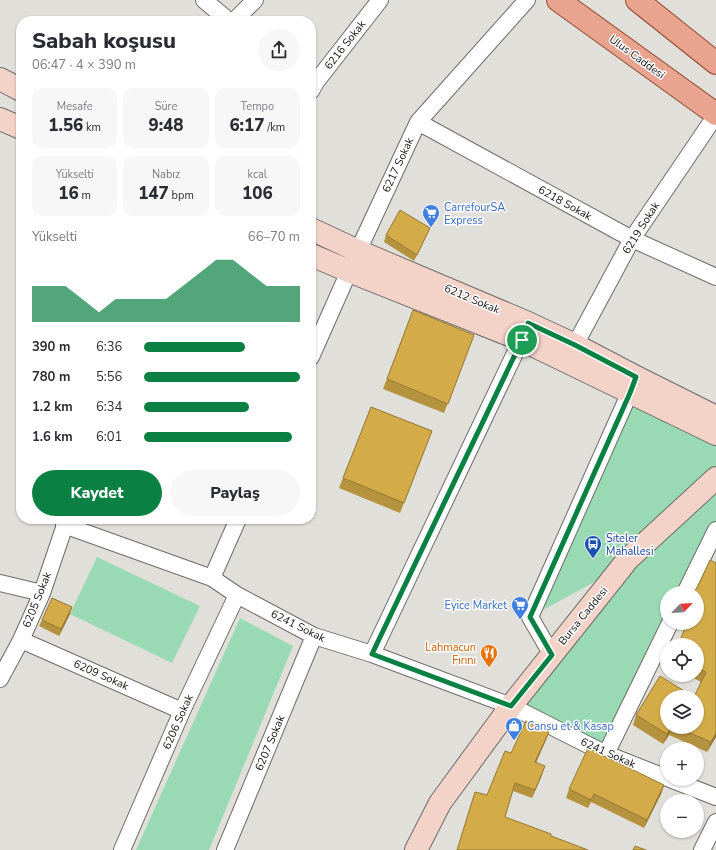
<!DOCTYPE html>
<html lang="tr">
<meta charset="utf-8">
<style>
body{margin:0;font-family:"Nunito Sans",sans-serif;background:#f7f7f7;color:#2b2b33;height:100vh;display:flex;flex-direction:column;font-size:15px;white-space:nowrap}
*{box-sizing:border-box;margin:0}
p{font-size:13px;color:#7c7c81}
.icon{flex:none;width:22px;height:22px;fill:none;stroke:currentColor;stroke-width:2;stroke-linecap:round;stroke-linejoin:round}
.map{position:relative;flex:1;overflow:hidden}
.panel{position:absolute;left:16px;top:16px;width:300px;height:508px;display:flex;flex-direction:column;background:#fff;border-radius:16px;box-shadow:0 1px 3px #0004}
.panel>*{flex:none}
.needle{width:26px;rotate:66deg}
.tools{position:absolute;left:660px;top:586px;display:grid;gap:8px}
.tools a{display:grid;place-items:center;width:44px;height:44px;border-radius:50%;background:#fff;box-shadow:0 1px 3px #0004;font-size:20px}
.pin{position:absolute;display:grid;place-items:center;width:34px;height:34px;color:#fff;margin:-17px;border:2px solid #fff;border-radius:50%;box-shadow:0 1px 4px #0007}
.round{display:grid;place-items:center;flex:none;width:42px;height:42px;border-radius:21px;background:#f7f7f7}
.headline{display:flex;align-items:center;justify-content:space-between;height:68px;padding:0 16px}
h1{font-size:22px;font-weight:800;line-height:30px}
.stats{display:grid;grid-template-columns:repeat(3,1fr);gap:6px;height:68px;padding:4px 16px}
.stats div{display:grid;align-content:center;border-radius:10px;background:#f7f7f7;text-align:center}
.stats b{font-size:17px;font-weight:800}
.stats small{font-size:11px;font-weight:400}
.stats p{font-size:11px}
.chart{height:112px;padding:8px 16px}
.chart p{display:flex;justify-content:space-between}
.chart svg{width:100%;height:72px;margin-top:4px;fill:#0b8043;opacity:.7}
.button{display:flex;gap:8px;margin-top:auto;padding:8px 16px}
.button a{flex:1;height:46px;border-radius:24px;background:#0b8043;color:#fff;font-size:16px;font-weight:800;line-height:46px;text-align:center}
.button a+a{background:#f7f7f7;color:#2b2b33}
ul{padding:0 16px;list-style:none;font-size:13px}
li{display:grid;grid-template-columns:64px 48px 1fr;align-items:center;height:30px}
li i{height:10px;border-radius:5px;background:#0b8043}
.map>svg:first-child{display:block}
.green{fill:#99dab4}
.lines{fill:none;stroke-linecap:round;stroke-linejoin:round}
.street-casing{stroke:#6e6c68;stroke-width:18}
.secondary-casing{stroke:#6e6c68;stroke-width:24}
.primary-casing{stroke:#934a31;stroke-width:24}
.street{stroke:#fff;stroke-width:16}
.secondary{stroke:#f3d2c7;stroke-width:22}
.primary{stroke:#e8a48e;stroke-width:22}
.wall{fill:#b5933e}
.shaded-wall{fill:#947832}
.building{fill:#d3ab48;stroke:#947832}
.route-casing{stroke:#fff;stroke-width:8}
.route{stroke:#0b8043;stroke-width:5}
.labels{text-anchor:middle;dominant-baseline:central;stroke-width:3;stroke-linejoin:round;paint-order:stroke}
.street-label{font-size:11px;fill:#121210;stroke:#fff}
.shop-label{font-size:11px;fill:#366cbe;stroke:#fff;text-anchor:start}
.transit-label{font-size:11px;fill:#164399;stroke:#fff;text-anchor:start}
.food-label{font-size:11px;fill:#c56008;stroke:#fff;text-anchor:end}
</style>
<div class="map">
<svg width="716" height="850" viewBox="0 0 716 850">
<rect width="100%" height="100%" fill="#e1dfda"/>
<path class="green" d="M630 393 716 434V530L685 593H667V623L606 754 511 706 620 568 530 617Z
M97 557 200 606 172 663 70 614Z
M240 618 293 646 209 850H136Z"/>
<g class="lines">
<defs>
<path id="street" d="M204 0 229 21
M234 21 255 0
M311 91 316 82 380 0
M418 122 632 239 716 277
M575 345 632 239 716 115
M311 357 358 251 418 122 527 0
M64 525 212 578 237 595 314 636 372 654 511 706 606 754 667 778
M212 578 238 519
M0 583 42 593
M685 593 716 530
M21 640 182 711
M372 654 526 330
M552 655 530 617 634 383
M0 679 21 640 42 593 67 519
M606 754 670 623
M670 779 716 797
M122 850 182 711 237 595
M225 850 314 636
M702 850 716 822"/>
<path id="secondary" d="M0 79 21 90
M0 119 21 128
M311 229 358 251 528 323 575 345 636 377 716 417
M311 255 349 271 522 340 716 434
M416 850 440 803 511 706 621 568 627 560 716 478"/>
<path id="primary" d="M558 0 716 114
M637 0 716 63"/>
</defs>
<use href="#street" class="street-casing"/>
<use href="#secondary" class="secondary-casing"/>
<use href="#primary" class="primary-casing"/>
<use href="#street" class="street"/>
<use href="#secondary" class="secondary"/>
<use href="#primary" class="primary"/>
</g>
<path class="wall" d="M430 228 427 235 414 261 384 242 386 235Z
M413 310 474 335 444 413 383 389Z
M371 407 432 431 400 513 339 488Z
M697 588 716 737 707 752 669 735 663 744 633 725 636 715 667 727H697L701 682 688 675H697V623L694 591Z
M70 614 59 636 39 626 42 620Z
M549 732 536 763 542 775 532 798 513 791 505 817 572 844 588 850H457L475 792 487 795 511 753Z
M664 785 661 794 644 828 591 802 588 808 566 798 569 789Z"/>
<path class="shaded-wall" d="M72 607 70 614 59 636 61 629Z
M671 727 669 735 663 744 667 734Z
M549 732 546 740 532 771 535 762Z
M716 733V737L707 752 711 742Z
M545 766 542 775 532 798 535 790Z
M664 785 661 794 644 828 647 820Z"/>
<path class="building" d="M400 210 430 228 417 255 386 235Z
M413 310 474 335 448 404 387 379Z
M371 407 432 431 404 503 343 478Z
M710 560 716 563V733L711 742 676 727H697V697H694L706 672 697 668V645H678L687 623H697V593H688L694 591 697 588Z
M52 598 72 607 61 629 42 620Z
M660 676 694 697H667V727H671L667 734 636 715Z
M526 721 549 732 535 762 545 766 535 790 515 783 505 817 551 834V836L588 850H457L475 792 487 795 505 751 511 753Z
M588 748 664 785 647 820 594 794 591 800 569 789Z
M635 846 646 850H633Z"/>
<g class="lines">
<defs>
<path id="route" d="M528 323 575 345 636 377 630 393 530 617 552 655 511 706 372 654 522 340Z"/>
</defs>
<use href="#route" class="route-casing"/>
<use href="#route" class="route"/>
</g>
<defs>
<symbol id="supermarket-pin" viewBox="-11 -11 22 30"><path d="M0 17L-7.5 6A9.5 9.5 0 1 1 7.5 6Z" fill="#3f7fe0" stroke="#fff"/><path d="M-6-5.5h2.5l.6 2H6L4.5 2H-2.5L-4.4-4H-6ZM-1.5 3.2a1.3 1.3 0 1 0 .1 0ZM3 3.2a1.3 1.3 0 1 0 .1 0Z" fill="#fff"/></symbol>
<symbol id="bus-pin" viewBox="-11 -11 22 30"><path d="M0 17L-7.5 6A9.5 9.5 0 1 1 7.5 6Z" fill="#1a4fb4" stroke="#fff"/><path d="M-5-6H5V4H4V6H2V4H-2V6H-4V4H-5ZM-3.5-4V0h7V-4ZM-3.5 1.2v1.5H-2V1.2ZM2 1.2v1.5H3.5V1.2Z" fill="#fff"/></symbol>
<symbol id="restaurant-pin" viewBox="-11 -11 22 30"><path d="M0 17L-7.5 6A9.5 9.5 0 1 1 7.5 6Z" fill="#e8710a" stroke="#fff"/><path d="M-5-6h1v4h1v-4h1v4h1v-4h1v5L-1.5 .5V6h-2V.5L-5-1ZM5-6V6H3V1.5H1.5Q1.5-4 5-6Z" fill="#fff"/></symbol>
<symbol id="shop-pin" viewBox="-11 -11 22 30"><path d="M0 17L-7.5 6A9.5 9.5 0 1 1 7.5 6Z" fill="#3f7fe0" stroke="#fff"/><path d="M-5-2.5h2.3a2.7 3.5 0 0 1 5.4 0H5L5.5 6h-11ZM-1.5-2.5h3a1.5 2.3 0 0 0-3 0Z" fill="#fff"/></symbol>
</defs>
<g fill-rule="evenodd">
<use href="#supermarket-pin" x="421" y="203" width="20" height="27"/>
<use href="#bus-pin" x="583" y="534" width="20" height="27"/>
<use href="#supermarket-pin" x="510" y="595" width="20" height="27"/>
<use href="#restaurant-pin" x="479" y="643" width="20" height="27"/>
<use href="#shop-pin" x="504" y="716" width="20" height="27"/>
</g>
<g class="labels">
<g class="street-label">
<text transform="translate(345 45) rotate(-52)">6216 Sokak</text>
<text transform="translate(637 57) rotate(36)">Ulus Caddesi</text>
<text transform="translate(398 165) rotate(-65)">6217 Sokak</text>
<text transform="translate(565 203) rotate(29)">6218 Sokak</text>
<text transform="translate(641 228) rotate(-58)">6219 Sokak</text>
<text transform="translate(472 299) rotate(23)">6212 Sokak</text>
<text transform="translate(37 600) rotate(-68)">6205 Sokak</text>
<text transform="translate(583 616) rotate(-51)">Bursa Caddesi</text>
<text transform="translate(298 626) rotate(26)">6241 Sokak</text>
<text transform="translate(101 675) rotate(24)">6209 Sokak</text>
<text transform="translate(178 722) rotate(-66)">6206 Sokak</text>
<text transform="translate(270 743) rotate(-67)">6207 Sokak</text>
<text transform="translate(608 753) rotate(24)">6241 Sokak</text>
</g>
<g class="shop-label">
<text x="444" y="207">CarrefourSA<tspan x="444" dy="13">Express</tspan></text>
<text x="507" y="605" text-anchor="end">Eyice Market</text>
<text x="527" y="726">Cansu et &amp; Kasap</text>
</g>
<g class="transit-label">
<text x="606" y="538">Siteler<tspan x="606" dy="13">Mahallesi</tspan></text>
</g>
<g class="food-label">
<text x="476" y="647">Lahmacun<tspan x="476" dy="13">Fırını</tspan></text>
</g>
</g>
</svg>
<div class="tools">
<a><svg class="needle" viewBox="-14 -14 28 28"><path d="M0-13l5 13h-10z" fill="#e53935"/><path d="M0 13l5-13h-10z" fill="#7c7c81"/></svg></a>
<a><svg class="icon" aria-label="locate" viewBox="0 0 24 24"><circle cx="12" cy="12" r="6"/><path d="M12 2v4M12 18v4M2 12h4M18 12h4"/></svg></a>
<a><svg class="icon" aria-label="layers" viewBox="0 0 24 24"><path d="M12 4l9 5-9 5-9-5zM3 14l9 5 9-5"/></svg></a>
<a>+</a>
<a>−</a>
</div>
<div class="pin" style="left:522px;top:340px;background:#1e9e55"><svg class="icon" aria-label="arrive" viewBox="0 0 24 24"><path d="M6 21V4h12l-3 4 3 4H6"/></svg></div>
<section class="panel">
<div class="headline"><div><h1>Sabah koşusu</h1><p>06:47 · 4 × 390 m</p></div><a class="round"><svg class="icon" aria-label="share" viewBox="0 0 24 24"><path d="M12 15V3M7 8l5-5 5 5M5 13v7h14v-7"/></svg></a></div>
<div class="stats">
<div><p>Mesafe</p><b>1.56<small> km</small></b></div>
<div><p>Süre</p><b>9:48</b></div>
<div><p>Tempo</p><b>6:17<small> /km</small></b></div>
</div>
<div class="stats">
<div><p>Yükselti</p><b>16<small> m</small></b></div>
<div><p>Nabız</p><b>147<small> bpm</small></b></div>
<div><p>kcal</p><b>106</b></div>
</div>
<div class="chart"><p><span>Yükselti</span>66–70 m</p>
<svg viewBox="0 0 160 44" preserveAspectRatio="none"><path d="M0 44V22L10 22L20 22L30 30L40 38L50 30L60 30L70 30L80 30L90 22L100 14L110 6L120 6L130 14L140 22L150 22L160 22V44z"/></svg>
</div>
<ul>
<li><b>390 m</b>6:36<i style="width:65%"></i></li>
<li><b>780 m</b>5:56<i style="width:100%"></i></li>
<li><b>1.2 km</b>6:34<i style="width:67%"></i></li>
<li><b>1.6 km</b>6:01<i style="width:95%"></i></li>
</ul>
<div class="button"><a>Kaydet</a><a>Paylaş</a></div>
</section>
</div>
